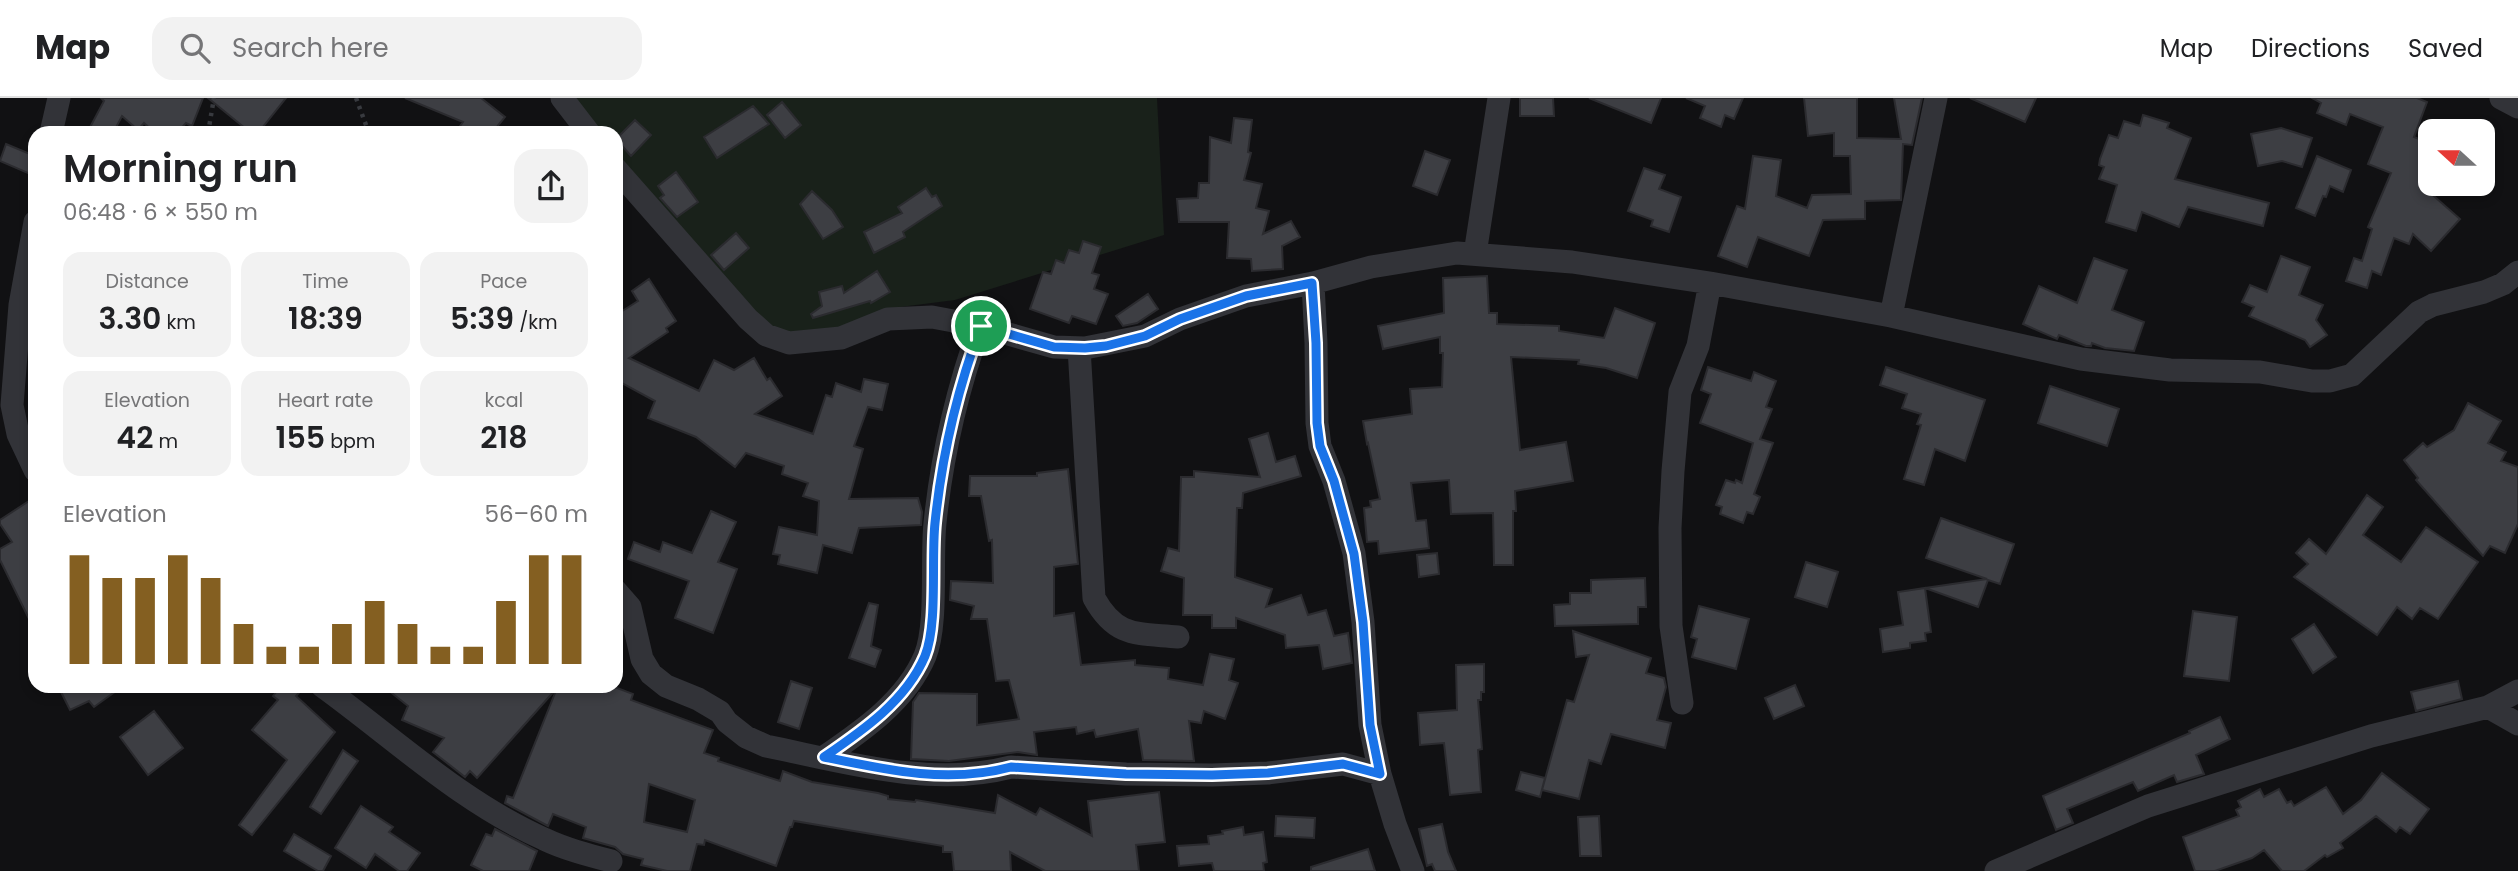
<!DOCTYPE html>
<meta charset="utf-8">
<style>
body{margin:0;font-family:Poppins,sans-serif;background:#f2f2f2;color:#202124;height:100vh;display:flex;flex-direction:column;font-size:26px;white-space:nowrap}
*{box-sizing:border-box;margin:0}
p{font-size:23px;color:#757577}
.icon{flex:none;width:38px;height:38px;fill:none;stroke:currentColor;stroke-width:2;stroke-linecap:round;stroke-linejoin:round}
.map{position:relative;flex:1;overflow:hidden}
.side{position:absolute;left:28px;top:28px;width:595px;height:567px;display:flex;flex-direction:column;background:#fff;border-radius:21px;box-shadow:0 4px 10px #0003}
.side>*{flex:none}
.needle{width:46px;rotate:291deg}
.controls{position:absolute;left:2418px;top:21px;display:grid;gap:14px}
.controls a{display:grid;place-items:center;width:77px;height:77px;border-radius:14px;background:#fff;box-shadow:0 4px 10px #0003;font-size:35px}
.pin{position:absolute;display:grid;place-items:center;width:60px;height:60px;color:#fff;margin:-30px;border:4px solid #fff;border-radius:50%;box-shadow:0 2px 7px #0007}
.round{display:grid;place-items:center;flex:none;width:74px;height:74px;border-radius:21px;background:#f2f2f2}
.headline{display:flex;align-items:center;justify-content:space-between;height:119px;padding:0 35px}
h1{font-size:38px;font-weight:600;line-height:52px}
.metrics{display:grid;grid-template-columns:repeat(3,1fr);gap:10px;height:119px;padding:7px 35px}
.metrics div{display:grid;align-content:center;border-radius:18px;background:#f2f2f2;text-align:center}
.metrics b{font-size:30px;font-weight:600}
.metrics small{font-size:19px;font-weight:400}
.metrics p{font-size:19px}
.chart{height:196px;padding:14px 35px}
.chart p{display:flex;justify-content:space-between}
.chart svg{width:100%;height:126px;margin-top:7px;stroke:#845f21;stroke-width:6}
header{display:flex;align-items:center;gap:42px;box-sizing:border-box;height:98px;padding:0 35px;background:#fff;border-bottom:2px solid #e0e0e0}
header strong{font-size:33px}
nav{display:flex;gap:38px;margin-inline-start:auto;font-size:24px}
.search{width:490px;height:63px;background:#f2f2f2;display:flex;align-items:center;gap:18px;box-sizing:border-box;padding:0 24px;border-radius:21px;color:#757577;font-size:26px}
.map>svg:first-child{display:block}
.green{fill:#19211a}
.building{fill:#3d3e43;stroke:#2b2b2f;stroke-width:2;fill-rule:evenodd}
.lines{fill:none;stroke-linecap:round;stroke-linejoin:round}
.path{stroke:#383a3f;stroke-width:4.5;stroke-dasharray:3.5 5;stroke-linecap:butt}
.minor{stroke:#323338;stroke-width:23}
.route-casing{stroke:#fff;stroke-width:14}
.route{stroke:#1a73e8;stroke-width:9}
</style>
<header>
<strong>Map</strong>
<div class="search"><svg class="icon" aria-label="search" viewBox="0 0 24 24"><circle cx="10" cy="10" r="6"/><path d="M15 15l6 6"/></svg>Search here</div>
<nav><a>Map</a><a>Directions</a><a>Saved</a></nav>
</header>
<div class="map">
<svg width="2518" height="773" viewBox="0 0 2518 773">
<rect width="100%" height="100%" fill="#111113"/>
<path class="green" d="M557 0H1157L1164 137 955 202 900 209 841 236 773 241 616 76V35H583Z"/>
<path class="building" d="M101 0H203L192 28 186 25 177 35H155L144 25 138 32 122 18 113 35H87L104 3Z
M208 0H286L258 35H251Z
M405 0H481L505 19 492 35H455L463 24Z
M1520 0H1553L1554 18H1520Z
M1589 0H1661L1651 25Z
M1686 0H1743L1734 21 1725 17 1721 29 1700 20 1705 8Z
M1804 0H1857V40L1901 41 1894 0H1922L1912 47 1903 46 1901 102 1865 103V121L1823 122 1809 158 1758 139 1747 169 1718 158 1737 108 1745 111 1753 58 1781 62 1776 98 1807 110 1812 97 1851 96 1850 58H1834V35L1808 38Z
M1970 0H2036L2025 24Z
M2312 0H2417L2427 4 2414 39 2431 46V84L2427 92 2460 121 2431 153 2413 136 2409 146 2394 140 2381 177 2372 173 2367 190 2346 183 2354 160 2362 163 2372 131 2368 129 2391 75 2368 66 2383 29 2350 16 2346 27 2317 15 2321 5Z
M782 4 801 27 785 40 767 17Z
M753 8 769 26 717 60 704 39Z
M2143 17 2169 25 2167 30 2191 40 2175 81 2269 105 2263 128 2188 109 2179 129 2142 114 2136 133 2106 124 2117 87 2099 81 2104 69 2099 67 2100 61 2109 37 2118 40 2124 23 2140 28Z
M1234 20 1252 22 1248 54 1251 55 1244 82 1262 86 1256 110 1269 113 1263 136 1291 123 1300 139 1282 148 1283 171 1252 173 1251 161 1227 160 1229 124H1179L1177 101 1198 100 1199 85H1209L1210 39 1231 45Z
M635 22 651 37 631 58 616 41Z
M2281 30 2312 40 2302 69 2282 63 2258 68 2251 36Z
M6 46 35 58 30 76 0 63Z
M1425 53 1450 62 1437 97 1413 88Z
M2317 58 2351 72 2343 94 2330 88 2326 99 2323 98 2315 118 2296 110Z
M1644 70 1665 77 1659 91 1681 99 1669 134 1651 128 1653 122 1628 113Z
M676 74 698 104 677 119 660 100 664 97 658 88Z
M926 90 932 99 936 97 942 108 903 134 905 139 874 155 864 134 902 115 898 109Z
M812 93 832 112 843 129 823 141 800 106Z
M736 135 749 150 724 172 711 157Z
M1083 143 1101 149 1092 175 1099 177 1094 191 1108 196 1096 226 1072 218 1069 225 1030 211 1043 174 1051 176 1056 162 1064 165 1069 152 1079 155Z
M2281 158 2310 169 2299 197 2323 207 2316 222 2327 237 2310 249 2305 242 2249 218 2254 209 2242 204 2250 187 2267 194Z
M2094 160 2127 172 2112 212 2144 224 2134 253 2105 250 2092 245 2091 248H2086L2059 237 2057 241 2023 226 2039 188 2077 205Z
M877 173 890 194 871 205 870 203 813 220 811 216 822 208 819 194 842 188 844 195Z
M1487 178 1489 215H1497V226L1559 228V233L1604 240 1615 210 1655 225 1637 280 1606 270 1578 266 1579 262 1511 259 1520 352 1566 344 1573 383 1515 393 1516 413H1513V467H1494L1493 415 1451 416 1449 382 1411 385 1416 423 1426 422 1429 450 1379 456 1378 443 1367 444 1364 410 1371 409 1370 403 1380 401 1368 345 1367 346 1363 323 1412 316 1410 291 1442 289 1443 255H1440V239L1383 251 1378 228 1444 215 1443 180Z
M649 181 676 223 666 230 668 234 629 260 699 293 714 262 734 272 754 260 767 282 770 280 782 298 755 316 813 336 826 297 832 299 836 285 861 294 864 281 888 286 882 312 868 309 854 348 863 351 849 401 918 400 922 414 921 427 859 430 852 455 823 447 817 475 778 466 780 457 773 456 779 429 817 437 819 403 803 398 808 385 782 376 784 368 746 355 735 369 696 339 648 320 655 303 616 282V217L638 203 632 193Z
M1148 196 1158 211 1137 225 1123 228 1116 218Z
M1708 269 1751 283 1754 274 1776 283 1766 309 1772 311 1760 341 1773 345 1754 396 1760 399 1753 416 1747 414 1743 425 1720 416 1722 409 1716 407 1726 382 1735 385 1736 382 1742 385 1753 345 1700 325 1711 296 1701 292Z
M1886 269 1985 302 1965 363 1935 351 1924 387 1904 381 1921 327 1917 326 1921 316 1902 310 1907 296 1880 287Z
M2050 288 2119 311 2107 348 2038 325Z
M2468 305 2501 323 2488 345 2506 354 2501 363 2518 369V426L2505 455 2490 448 2483 458 2416 382 2418 380 2404 362 2423 345 2427 349 2454 332Z
M1268 335 1276 364 1295 358 1301 378 1243 395 1242 410H1237L1235 479 1272 491 1266 509 1301 497 1308 517 1326 512 1334 538 1348 535 1352 565 1323 571 1319 547 1286 550 1285 537 1236 520V530H1212V517H1183L1184 480 1161 473 1168 450 1179 453 1181 379H1194V373L1260 379 1249 341Z
M1068 371 1078 466 1054 469V518L1074 515 1081 567 1135 562V567L1169 570 1168 581 1203 587 1210 556 1234 561 1229 582 1238 585 1225 621 1204 613 1201 625 1189 623 1194 663 1143 662 1138 631 1096 639 1094 632 1077 636 1076 629 1034 634 1037 657 1018 654 949 663 911 661 913 604 919 595 977 596V627L1019 621 1009 582 996 583 987 521H971L974 508 950 502 951 483 993 485 992 442 989 443 981 398H969L970 378H1037V375Z
M2367 397 2383 409 2363 437 2401 464 2426 429 2478 464 2438 521 2420 510 2412 521 2397 509 2377 537 2294 479 2308 466 2296 455 2309 441 2326 456Z
M35 399V533L0 462V451L12 444 0 426V422Z
M711 413 736 424 718 464 737 471 713 535 675 520 689 483 628 461 634 444 660 454 663 444 692 455Z
M1941 420 2014 446 2000 486 1988 482 1978 509 1925 490 1987 481 1926 460Z
M1437 455 1439 476 1419 479 1417 457Z
M1806 464 1838 474 1827 509 1795 499Z
M1645 480 1646 509H1638V526L1555 528 1554 507 1570 506V495H1591V482Z
M1925 490 1931 534 1925 535 1926 543 1910 545V550L1883 554 1880 531 1903 527 1898 494Z
M869 505 878 507 871 548 881 552 875 569 849 560Z
M1699 508 1749 521 1736 571 1692 559 1697 541 1691 539Z
M2193 513 2237 519 2229 583 2184 578Z
M2314 526 2336 559 2313 575 2292 541Z
M1573 533 1651 560 1646 575 1664 580 1666 589 1657 622 1671 625 1665 650 1611 636 1601 666 1589 662 1579 701 1542 692 1567 602 1574 604 1589 557 1576 559Z
M1484 566V594H1481V602H1478L1482 651 1478 652 1481 694 1450 697 1444 645 1420 647 1418 615 1457 612 1456 567Z
M791 583 812 590 799 631 778 624Z
M2458 583 2462 601 2416 613 2411 594Z
M1795 587 1804 608 1774 621 1765 600Z
M58 588H123L94 609 89 603 70 612Z
M281 588H305L296 598 335 634 252 737 239 727 287 662 252 632 278 602 273 598Z
M383 588H612L633 596 631 602 713 632 704 655 719 660 718 663 780 683 783 673 812 684 878 695 888 698V701L915 704 916 702 995 715 998 697 1036 717 1040 710 1092 738 1088 703 1159 694 1165 744 1136 747 1139 773H1045L1010 754 1011 773H954L952 754H943V748L794 723 792 729H790L776 768 705 742 704 747 697 746 690 773H667L641 767 643 761 623 756 615 749 583 740 586 729 553 716 548 728 505 705 507 698 513 700 557 590 477 680 470 673 465 679 433 654 444 640 402 622 408 608ZM649 686 695 702 687 734 644 724Z
M154 613 183 650 148 677 120 639Z
M2220 619 2230 641 2196 657 2204 676 2177 684 2174 677 2138 693 2133 684 2067 711 2073 725 2056 732 2043 698 2190 635 2189 633Z
M343 652 358 663 321 716 310 709Z
M1521 674 1545 680 1540 699 1516 692Z
M2382 675 2429 711 2410 736 2400 729 2396 734 2376 718 2340 745 2343 750 2327 759 2325 757 2304 773H2282L2264 752 2252 760 2215 773H2195L2183 739 2239 718 2236 712 2241 709 2238 703 2260 691 2264 699 2279 691 2287 705 2291 703 2294 708 2326 689 2343 716 2361 702Z
M361 708 393 729 389 734 420 755 407 773H399L375 756 366 770 335 750Z
M1276 718 1315 720 1314 740 1275 738Z
M1599 718 1601 758H1580L1578 719Z
M1442 726 1448 754 1456 773H1435L1432 766 1427 768 1419 731Z
M1243 729 1244 737 1263 734 1267 764 1263 765 1264 773H1214L1212 765 1179 768 1177 748 1209 746 1208 738 1223 736 1222 733Z
M495 731 537 753 529 773H483L471 767 486 736 492 738Z
M294 736 331 758 323 773H318L284 753Z
M1368 751 1375 773H1311V769Z"/>
<g class="lines">
<path class="path" d="M356 0 369 35
M208 35 214 0"/>
<path class="minor" d="M562 0 589 35
M2501 0 2518 9
M51 35 59 0
M616 71 748 221 766 237 789 245 841 240 888 221 932 219 980 228 1054 249 1085 250 1145 238 1180 221 1246 198 1313 185 1371 169 1457 155 1572 164 1710 185 1891 218 2081 261 2170 272 2260 274 2312 283H2330L2352 277 2419 214 2433 207 2484 194 2503 186 2518 174
M35 124 20 207 12 307 18 336 35 372
M1475 156 1499 0
M1313 185 1316 245 1317 325 1320 348 1334 383 1354 455 1363 524 1370 627 1380 676 1395 726 1413 773
M1891 218 1936 0
M1079 250 1094 500C1116 540 1137 535 1178 539
M616 493 630 509 642 561 651 576 666 588 698 601 720 614 727 624 746 639 766 648C845 664 930 690 1011 669L1126 676 1212 677 1268 675 1343 666 1380 676
M322 588C395 641 461 704 544 741 565 751 588 757 611 763
M1682 605 1671 528 1670 430 1673 373 1680 294 1698 248 1710 185
M2488 609 2518 626
M824 659C862 633 906 603 925 558 938 526 931 462 935 425 942 357 957 292 980 228
M1996 773 2148 708 2371 638 2488 609 2518 593"/>
</g>
<g class="lines">
<defs>
<path id="route" d="M1312 185 1316 245 1317 325 1320 348 1334 383 1354 456 1363 524 1370 627 1380 676 1343 666 1268 675 1212 677 1126 676 1011 669C948 686 886 672 824 659 862 633 906 603 925 558 938 526 931 462 935 425 942 357 957 292 981 228L1054 249 1085 250 1106 248 1145 238 1180 221 1246 198Z"/>
</defs>
<use href="#route" class="route-casing"/>
<use href="#route" class="route"/>
</g>
</svg>
<div class="controls">
<a><svg class="needle" viewBox="-14 -14 28 28"><path d="M0-13l5 13h-10z" fill="#e53935"/><path d="M0 13l5-13h-10z" fill="#757577"/></svg></a>
</div>
<div class="pin" style="left:981px;top:228px;background:#1e9e55"><svg class="icon" aria-label="arrive" viewBox="0 0 24 24"><path d="M6 21V4h12l-3 4 3 4H6"/></svg></div>
<section class="side">
<div class="headline"><div><h1>Morning run</h1><p>06:48 · 6 × 550 m</p></div><a class="round"><svg class="icon" aria-label="share" viewBox="0 0 24 24"><path d="M12 15V3M7 8l5-5 5 5M5 13v7h14v-7"/></svg></a></div>
<div class="metrics">
<div><p>Distance</p><b>3.30<small> km</small></b></div>
<div><p>Time</p><b>18:39</b></div>
<div><p>Pace</p><b>5:39<small> /km</small></b></div>
</div>
<div class="metrics">
<div><p>Elevation</p><b>42<small> m</small></b></div>
<div><p>Heart rate</p><b>155<small> bpm</small></b></div>
<div><p>kcal</p><b>218</b></div>
</div>
<div class="chart"><p><span>Elevation</span>56–60 m</p>
<svg viewBox="0 0 160 44" preserveAspectRatio="none"><path d="M5 44V6M15 44V14M25 44V14M35 44V6M45 44V14M55 44V30M65 44V38M75 44V38M85 44V30M95 44V22M105 44V30M115 44V38M125 44V38M135 44V22M145 44V6M155 44V6"/></svg>
</div>
</section>
</div>
